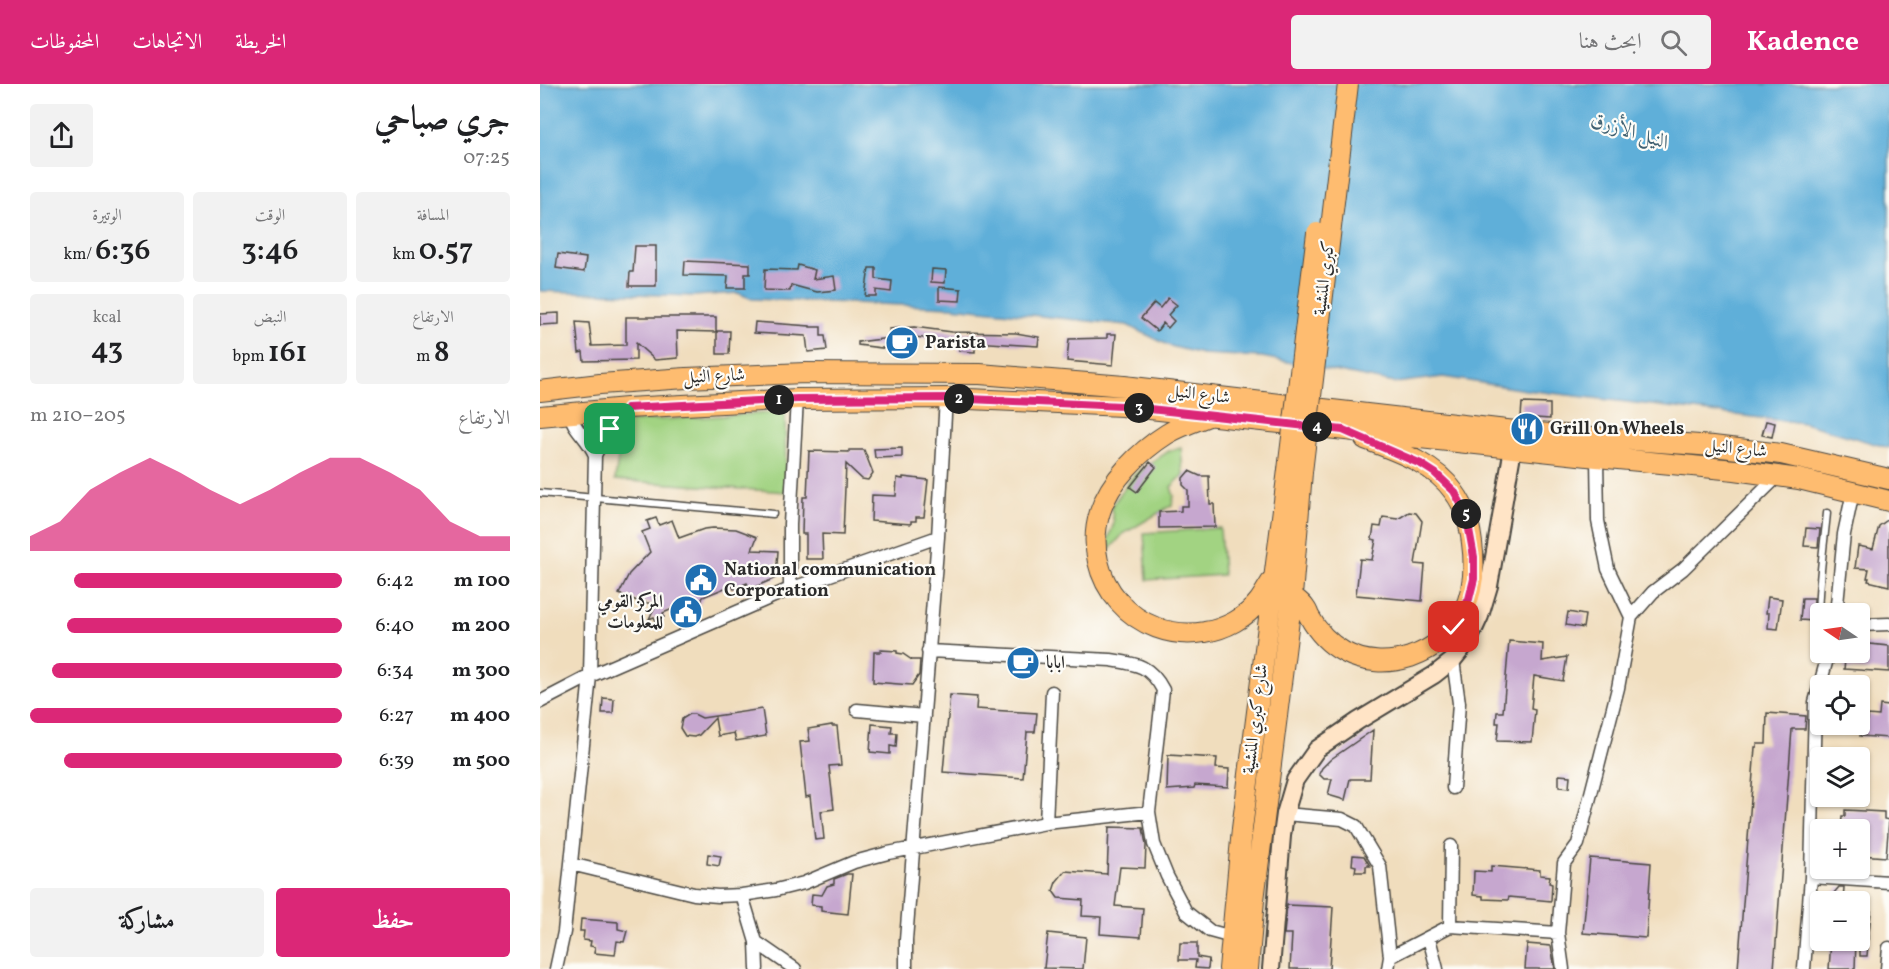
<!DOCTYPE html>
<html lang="ar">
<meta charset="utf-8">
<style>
body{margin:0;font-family:Vollkorn,Amiri,serif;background:#f2f2f2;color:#202124;direction:rtl;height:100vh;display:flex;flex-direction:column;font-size:22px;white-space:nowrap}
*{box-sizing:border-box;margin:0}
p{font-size:20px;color:#757577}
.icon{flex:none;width:33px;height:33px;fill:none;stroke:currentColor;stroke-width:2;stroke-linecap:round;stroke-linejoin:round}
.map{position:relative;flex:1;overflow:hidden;direction:ltr}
.side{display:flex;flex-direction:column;background:#fff;width:540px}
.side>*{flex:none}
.needle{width:39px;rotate:283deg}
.fabs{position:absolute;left:1270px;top:519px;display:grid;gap:12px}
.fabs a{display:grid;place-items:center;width:60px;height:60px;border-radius:6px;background:#fff;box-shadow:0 2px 4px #0004;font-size:30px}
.pin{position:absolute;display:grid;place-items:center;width:51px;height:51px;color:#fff;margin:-26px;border-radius:12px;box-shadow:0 3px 9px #0006}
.km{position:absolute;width:30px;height:30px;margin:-15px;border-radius:50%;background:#222;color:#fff;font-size:16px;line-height:30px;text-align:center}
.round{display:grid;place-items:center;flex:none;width:63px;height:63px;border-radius:6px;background:#f2f2f2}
.head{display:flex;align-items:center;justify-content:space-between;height:102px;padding:0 30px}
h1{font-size:33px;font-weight:600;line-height:45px}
.stats{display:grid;grid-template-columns:repeat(3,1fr);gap:9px;height:102px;padding:6px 30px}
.stats div{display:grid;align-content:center;border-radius:6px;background:#f2f2f2;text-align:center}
.stats b{font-size:30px;font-weight:600}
.stats small{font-size:16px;font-weight:400}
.stats p{font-size:16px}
.chart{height:168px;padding:12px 30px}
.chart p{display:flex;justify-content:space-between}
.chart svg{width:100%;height:108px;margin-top:6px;fill:#db2777;opacity:.7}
.cta{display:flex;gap:12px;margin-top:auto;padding:12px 30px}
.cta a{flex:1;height:69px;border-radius:6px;background:#db2777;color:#fff;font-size:24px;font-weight:600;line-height:69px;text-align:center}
.cta a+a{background:#f2f2f2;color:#202124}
ul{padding:0 30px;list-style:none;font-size:20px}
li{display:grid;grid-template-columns:96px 72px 1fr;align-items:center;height:45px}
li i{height:15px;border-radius:8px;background:#db2777}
header{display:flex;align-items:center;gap:36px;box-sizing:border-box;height:84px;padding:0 30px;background:#db2777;color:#fff}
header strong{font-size:28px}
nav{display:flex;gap:33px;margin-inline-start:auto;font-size:21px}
.search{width:420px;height:54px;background:#f2f2f2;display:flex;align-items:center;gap:15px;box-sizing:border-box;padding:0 21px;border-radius:6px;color:#757577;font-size:22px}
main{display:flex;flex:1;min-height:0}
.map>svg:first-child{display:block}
.green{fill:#a2d382;stroke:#667f56;stroke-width:1.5}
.water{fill:#5eafd9;stroke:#446d82;stroke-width:1.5}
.building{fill:#c6a7cf}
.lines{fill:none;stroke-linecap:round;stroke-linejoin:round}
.lane-casing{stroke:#494641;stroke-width:9}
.street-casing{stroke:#494641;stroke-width:15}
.secondary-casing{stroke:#494641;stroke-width:20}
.primary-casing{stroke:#494641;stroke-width:22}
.lane{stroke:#fff;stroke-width:6}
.street{stroke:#fff;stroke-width:12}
.secondary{stroke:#ffe4c6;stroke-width:16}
.primary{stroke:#febc70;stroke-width:20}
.primary-bridge-casing{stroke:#494641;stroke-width:22;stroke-linecap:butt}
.primary-bridge{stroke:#febc70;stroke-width:20}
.route-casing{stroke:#fff;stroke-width:12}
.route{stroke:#db2777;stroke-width:8}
.labels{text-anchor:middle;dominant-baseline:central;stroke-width:4.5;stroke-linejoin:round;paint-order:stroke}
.street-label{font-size:18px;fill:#2b2b2b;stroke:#fdfcf7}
.poi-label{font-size:18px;font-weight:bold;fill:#2b2b2b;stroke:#fdfcf7;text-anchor:start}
.water-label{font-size:20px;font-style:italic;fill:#3f6071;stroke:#fdfcf7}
</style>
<header>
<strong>Kadence</strong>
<div class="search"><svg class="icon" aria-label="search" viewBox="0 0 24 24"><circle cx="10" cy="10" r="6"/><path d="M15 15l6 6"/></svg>ابحث هنا</div>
<nav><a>الخريطة</a><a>الاتجاهات</a><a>المحفوظات</a></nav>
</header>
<main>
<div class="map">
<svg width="1349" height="885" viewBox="0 0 1349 885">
<rect width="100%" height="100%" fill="#fdfcf7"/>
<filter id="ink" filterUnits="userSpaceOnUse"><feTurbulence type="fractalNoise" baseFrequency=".0167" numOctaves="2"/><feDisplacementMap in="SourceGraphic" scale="12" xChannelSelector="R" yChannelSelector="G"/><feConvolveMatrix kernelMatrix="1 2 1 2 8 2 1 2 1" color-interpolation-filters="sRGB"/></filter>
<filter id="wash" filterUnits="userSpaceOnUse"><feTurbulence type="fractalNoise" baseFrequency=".008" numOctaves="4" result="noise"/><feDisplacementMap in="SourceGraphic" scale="24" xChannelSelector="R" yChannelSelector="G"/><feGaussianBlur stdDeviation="1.35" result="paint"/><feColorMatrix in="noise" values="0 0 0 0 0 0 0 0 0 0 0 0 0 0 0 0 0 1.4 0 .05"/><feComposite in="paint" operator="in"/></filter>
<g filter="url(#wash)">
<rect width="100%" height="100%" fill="#f0ddbd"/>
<path class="green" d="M245 328 246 408 75 396 83 338Z
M641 364 643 391 631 403 634 412 632 421 583 450 570 465 568 456 574 439 571 423 595 390 629 367Z
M680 444 683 491 607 496 604 449Z"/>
<path class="water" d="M0 0H1349V364L1264 339 986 306 903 293 855 299 722 273 662 270 630 262 587 241 412 223 212 215 198 209 154 212 0 207Z"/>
<g id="blocks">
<path class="building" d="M95 162H116V202H89L90 188H93Z
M18 170 46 174 44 188 16 184Z
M145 177 210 180V190H205V204H187L188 192 144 191Z
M258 181 275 186 273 195 294 192 296 206 277 208 251 201 250 207 224 206 225 185 257 186Z
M329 184H336V195L352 197 351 208 336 206V212H325Z
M392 185 406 186 405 199 391 198Z
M399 203 421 205 420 217 399 216Z
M628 214 637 221 628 231 634 237 628 244 623 239 617 247 601 234 614 219 620 224Z
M19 229V240L0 241V230Z
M86 233H176V248L137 247 138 274 115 276 96 259V276L44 277 43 268 39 269 36 238 49 239 52 262 86 261Z
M215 238 270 242V243H281V252H285L287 266 268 268 266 252 214 249Z
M374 243 412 248 476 249 499 253 498 262 435 258V268L419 267 418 258 366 252 367 267 349 268V265L318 261V258L350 254 349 245Z
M177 247H190L189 270H177Z
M567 250H576L573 281 527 277 529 255 567 254Z
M982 319 1010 320V335L981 333Z
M1226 337 1235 339 1232 353 1222 351Z
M362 364V373L335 374 334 365Z
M309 366H324L333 389 328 396 322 395 306 380 303 451 282 450 283 475H266V450H262L263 413H267L269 367 309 368Z
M610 378 616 383 597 408 590 403Z
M649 387 660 392H669L670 420H674L675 443 619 444V428L641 427V422H648V406L643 401V394Z
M363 393 388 396 384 433H376V437H371V440L331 437 332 411 356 412 357 394 363 395Z
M869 428 876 429 882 437 875 480 885 481 882 517 816 511 820 475 832 476 836 456 832 455 834 442 841 443 843 433 858 435Z
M116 434 119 441 132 436 139 454 164 445 173 444 196 445 217 453 212 466 238 467 236 494 210 505 207 499 194 505 192 501 163 513 160 520 152 517 123 529 124 533 116 537 114 533 109 535 116 520 100 518 79 510 89 490 110 468 102 448 110 445 107 437Z
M1349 435V502L1328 497 1329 494H1327L1329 485 1315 484 1318 462 1333 465 1339 442Z
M1266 444 1280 445 1278 463 1264 462Z
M1228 513 1242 515 1238 545 1228 544 1229 529H1226Z
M1262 514H1274L1273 537 1260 536Z
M1028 528 1045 531 1043 544 1026 541Z
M969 557 1003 560 1002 577 1027 573 1023 597 994 592 991 625 995 626 992 658 957 657 959 639H956L957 628H963Z
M1320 559 1349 562V588L1304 585 1306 568H1320Z
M341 566 357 567V569L363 570 372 576H380L379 591 372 601 333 598 334 568H341Z
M410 611 437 613 436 625 497 629 495 648H487L483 694 403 688Z
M63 614 74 615 73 629H62Z
M1340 621 1349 622V654L1320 652 1322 636H1328V631L1339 632Z
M222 625 226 652 196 657 194 649 178 652 175 634 159 651 154 653 145 652 140 644 142 635 150 630H154L162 634Z
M1227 629 1266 632 1265 645H1252L1234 885H1198L1215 663H1217V660H1226Z
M332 640 352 642 351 649H357L356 663 350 662V670L330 668Z
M292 641V642H297L301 681 289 682 294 725 281 727 284 755 275 756 270 712 266 713 260 658 270 657 268 645Z
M833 646 830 695H810L805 716 788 711 792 695H784L779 690 782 684 791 675Z
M628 671 677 674 676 684 689 685 688 703 655 701 654 704 627 706Z
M1019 691 1030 692 1029 704 1019 703Z
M1305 726 1344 728V735L1349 736 1346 773 1320 771V746H1301L1302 732H1305Z
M569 743 603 744 606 761 605 784 580 783 575 822 603 824 601 853 560 850 561 833 542 832 543 816 518 814 513 807 516 798 525 787 567 790Z
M168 770 181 772 179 782 167 780Z
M813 771 824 772 830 782H826V788H815L816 782 812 781Z
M1050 774 1111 779 1106 854 1043 849Z
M951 782 1000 786V791L1010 792 1009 799 1012 800 1011 817 969 813 968 816 943 815V812L933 811 934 787 951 788Z
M307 790H312L308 830 281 827V822L271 821 272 810 282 811 287 802 294 800V795Z
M1299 803H1304L1303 818 1287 817Z
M747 821 793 823 789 885H750L752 850H744Z
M1320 827H1331L1327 872H1320Z
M41 835 78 838V845L87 847 84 858 77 857 75 871 54 869 55 863 50 862 51 857 43 856 44 847H40Z
M508 849 546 853 543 885 504 884Z
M1291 856 1316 857 1315 885H1289Z
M640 859H657V873L669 875 668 885 655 884 656 876H639Z
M987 860 1011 862 1015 885H985Z"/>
</g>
</g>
<g filter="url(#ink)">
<use href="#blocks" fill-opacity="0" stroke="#494641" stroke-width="1.5"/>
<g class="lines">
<defs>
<path id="lane" d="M0 409 233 430
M1281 553C1273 536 1285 453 1287 429"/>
<path id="street" d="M29 328C33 345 48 354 55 371
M250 505V440L257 315
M1296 530 1304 450 1313 408
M1091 533 1113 508 1143 485 1238 392
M1320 541 1349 540
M388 567 571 576C597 580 610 581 623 606L609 728
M913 576 919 619 913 704
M0 618 50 592 250 505 398 453
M317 626 384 632
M745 730 802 735 816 742 840 782 850 873 848 885
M506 739 512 608
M31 780 154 810 178 812 202 811 236 806 264 799 314 778 348 769 506 739 609 728 614 760 627 792 646 828 670 847 692 853
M1271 793 1349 798
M202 811 216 858 217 885
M910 842 911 762
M889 854 897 885
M216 858 255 885
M850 873 910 842 1018 849
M16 885 24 848 50 592 55 371 65 352 87 324
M366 885V856L398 453 406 314
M1023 885 1018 849 1024 779 1038 760 1078 604 1091 533 1068 485 1058 437 1057 373
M1264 885 1271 793 1275 618 1289 568
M1347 885 1349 864"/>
<path id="secondary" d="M731 885 742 752 745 730 755 696 777 665 818 637 894 591 913 576 929 556 940 532 949 502 973 364"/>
<path id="primary" d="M0 307 60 300 146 294 265 289 440 290 584 302 984 348 1173 362 1241 370 1349 395
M0 332 87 324 257 315 406 314 582 322 1057 373 1195 386 1259 395 1349 417
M669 332C656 337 640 342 627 350 600 367 570 396 560 428 539 495 596 560 665 548 685 545 706 534 719 517 723 512 727 504 731 498
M752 512C756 515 762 519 765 524 767 526 768 529 769 532 777 547 789 560 804 568 824 579 848 580 870 573 922 555 939 510 932 459 930 442 925 422 914 408 894 379 856 367 825 355
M689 885 702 745 748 386
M708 885 714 816 752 512 762 388"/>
</defs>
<use href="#lane" class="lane-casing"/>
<use href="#street" class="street-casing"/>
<use href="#secondary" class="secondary-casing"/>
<use href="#primary" class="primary-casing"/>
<use href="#lane" class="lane"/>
<use href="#street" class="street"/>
<use href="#secondary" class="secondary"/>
<use href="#primary" class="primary"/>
<defs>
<path id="primary-bridge" d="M748 386 777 149
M762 388 808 0"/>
</defs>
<use href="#primary-bridge" class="primary-bridge-casing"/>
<use href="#primary-bridge" class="primary-bridge"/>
</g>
</g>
<g class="lines" filter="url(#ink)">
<defs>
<path id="route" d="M70 345 87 324 257 315 406 314 582 322 803 346 881 380 895 389 914 407 926 429 934 473V495L929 515 914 543"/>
</defs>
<use href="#route" class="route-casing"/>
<use href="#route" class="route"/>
</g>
<defs>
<symbol id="cafe-disc" viewBox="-11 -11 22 22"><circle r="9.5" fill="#1f6fb2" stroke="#fdfcf7"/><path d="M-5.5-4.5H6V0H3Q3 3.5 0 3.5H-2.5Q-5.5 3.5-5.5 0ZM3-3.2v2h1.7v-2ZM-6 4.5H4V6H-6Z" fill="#fff"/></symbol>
<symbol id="restaurant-disc" viewBox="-11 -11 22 22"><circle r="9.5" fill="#1f6fb2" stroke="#fdfcf7"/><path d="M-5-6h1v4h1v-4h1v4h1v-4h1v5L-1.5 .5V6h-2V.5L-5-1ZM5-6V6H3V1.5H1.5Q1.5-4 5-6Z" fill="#fff"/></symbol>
<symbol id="civic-disc" viewBox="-11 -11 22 22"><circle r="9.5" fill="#1f6fb2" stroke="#fdfcf7"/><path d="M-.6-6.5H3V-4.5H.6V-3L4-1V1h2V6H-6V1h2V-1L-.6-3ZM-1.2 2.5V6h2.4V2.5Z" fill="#fff"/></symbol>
</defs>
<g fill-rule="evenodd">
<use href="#cafe-disc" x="343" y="240" width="38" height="38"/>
<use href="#restaurant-disc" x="968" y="326" width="38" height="38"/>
<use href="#civic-disc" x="142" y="477" width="38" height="38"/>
<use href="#civic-disc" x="127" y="509" width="38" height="38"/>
<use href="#cafe-disc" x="464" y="560" width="38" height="38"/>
</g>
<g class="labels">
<g class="street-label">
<text transform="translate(785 194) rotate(-83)">كبري المنشية</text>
<text transform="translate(174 293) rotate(-3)">شارع النيل</text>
<text transform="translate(659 311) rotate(7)">شارع النيل</text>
<text transform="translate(1196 365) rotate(6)">شارع النيل</text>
<text transform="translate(716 635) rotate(-83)">شارع كبري المنشية</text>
</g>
<g class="poi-label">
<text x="385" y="259">Parista</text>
<text x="1010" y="345">Grill On Wheels</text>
<text x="184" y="486">National communication<tspan x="184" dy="21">Corporation</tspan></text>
<text x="123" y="518" text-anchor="end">المركز القومي<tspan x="123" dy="21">للمعلومات</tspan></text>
<text x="506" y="579">ابابا</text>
</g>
<g class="water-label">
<text transform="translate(1090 48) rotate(18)">النيل الأزرق</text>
</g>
</g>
</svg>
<div class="fabs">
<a><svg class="needle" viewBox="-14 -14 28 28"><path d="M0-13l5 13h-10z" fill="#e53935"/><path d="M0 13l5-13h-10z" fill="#757577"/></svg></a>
<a><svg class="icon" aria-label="locate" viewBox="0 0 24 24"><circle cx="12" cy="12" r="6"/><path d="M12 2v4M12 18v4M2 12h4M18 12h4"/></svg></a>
<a><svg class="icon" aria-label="layers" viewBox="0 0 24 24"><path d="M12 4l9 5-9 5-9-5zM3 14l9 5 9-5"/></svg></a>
<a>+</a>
<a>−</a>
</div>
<div class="pin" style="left:70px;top:345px;background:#1e9e55"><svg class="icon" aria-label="arrive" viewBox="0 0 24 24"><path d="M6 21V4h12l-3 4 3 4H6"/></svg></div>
<div class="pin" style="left:914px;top:543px;background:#d93025"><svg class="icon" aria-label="check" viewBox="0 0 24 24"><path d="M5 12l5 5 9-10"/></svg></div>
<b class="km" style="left:239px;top:316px">1</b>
<b class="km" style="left:419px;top:315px">2</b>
<b class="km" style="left:599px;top:324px">3</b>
<b class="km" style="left:777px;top:343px">4</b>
<b class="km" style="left:926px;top:430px">5</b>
</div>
<section class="side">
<div class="head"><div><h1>جري صباحي</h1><p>07:25</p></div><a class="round"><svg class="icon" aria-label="share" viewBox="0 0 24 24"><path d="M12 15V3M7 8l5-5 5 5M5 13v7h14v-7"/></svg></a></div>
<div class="stats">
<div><p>المسافة</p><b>0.57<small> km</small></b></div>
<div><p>الوقت</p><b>3:46</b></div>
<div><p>الوتيرة</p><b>6:36<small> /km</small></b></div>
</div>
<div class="stats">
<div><p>الارتفاع</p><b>8<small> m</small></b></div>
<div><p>النبض</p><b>161<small> bpm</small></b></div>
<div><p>kcal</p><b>43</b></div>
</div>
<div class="chart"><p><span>الارتفاع</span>205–210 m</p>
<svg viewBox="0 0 160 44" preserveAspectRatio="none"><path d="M0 44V38L10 32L20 19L30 12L40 6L50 12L60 19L70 25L80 19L90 12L100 6L110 6L120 12L130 19L140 32L150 38L160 38V44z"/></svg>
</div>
<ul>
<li><b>100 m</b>6:42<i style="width:86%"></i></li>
<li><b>200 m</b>6:40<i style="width:88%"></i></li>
<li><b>300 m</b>6:34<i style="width:93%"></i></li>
<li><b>400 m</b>6:27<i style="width:100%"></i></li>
<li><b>500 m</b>6:39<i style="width:89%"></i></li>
</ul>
<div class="cta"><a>حفظ</a><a>مشاركة</a></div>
</section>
</main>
